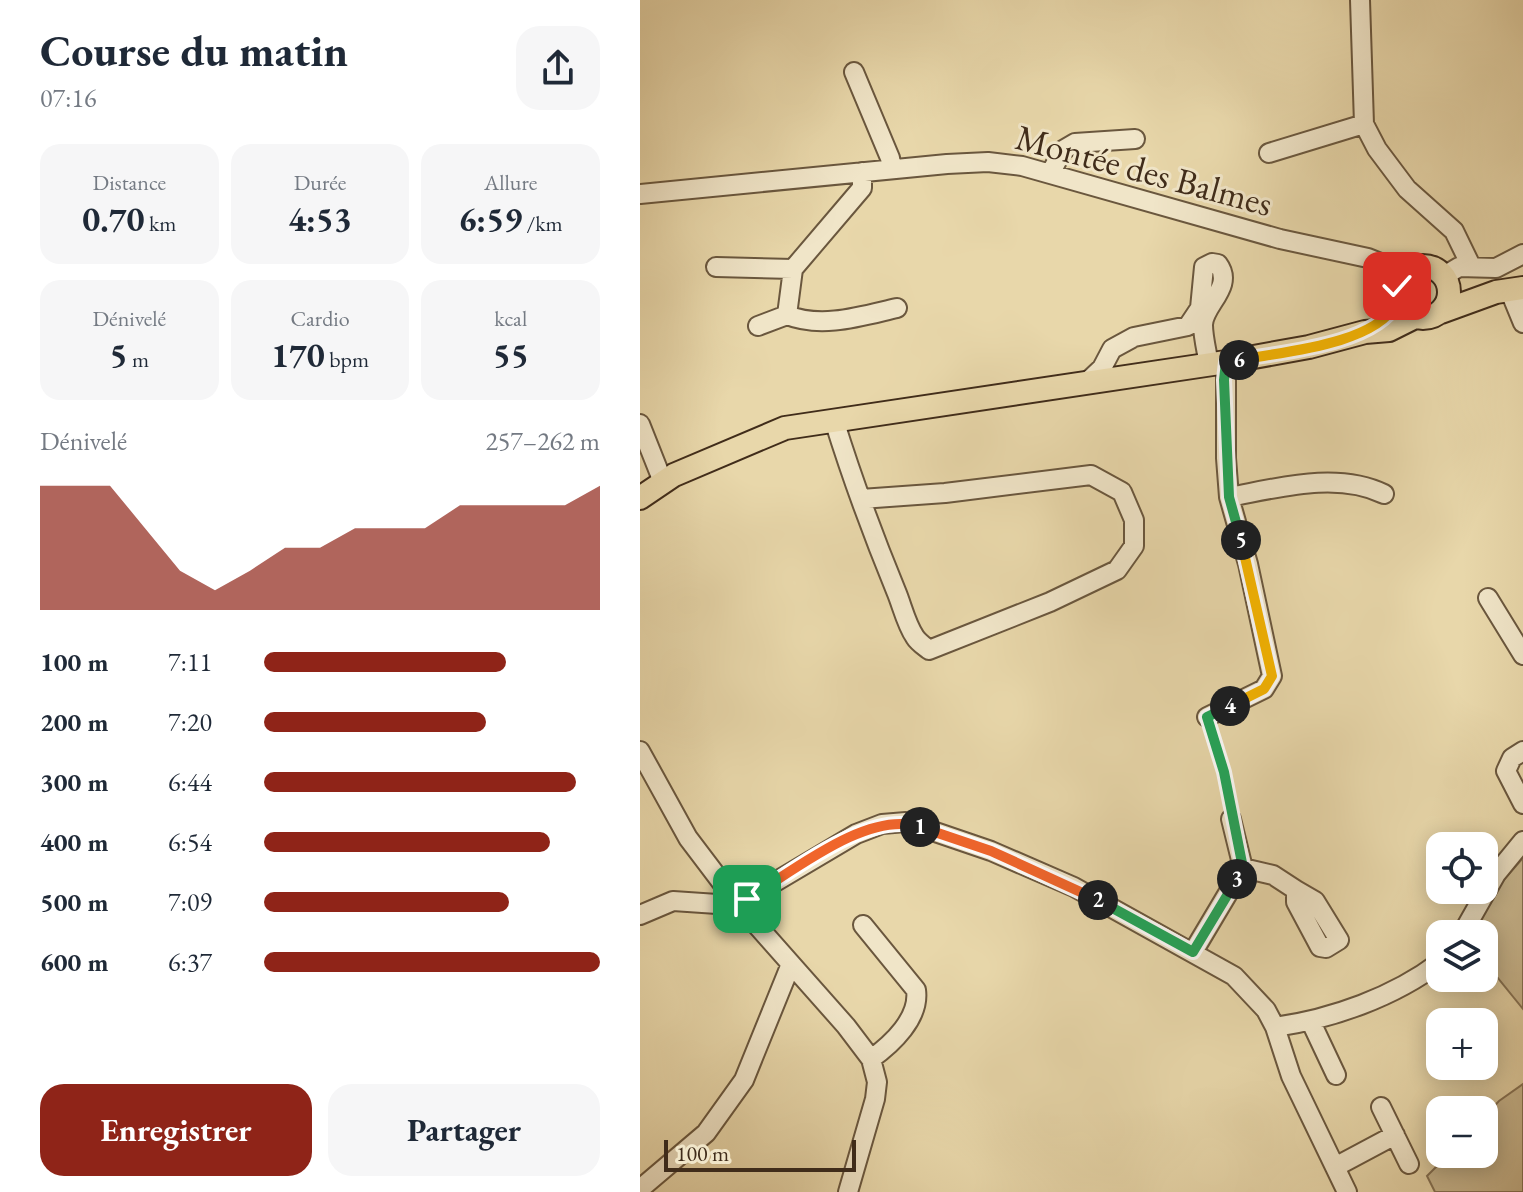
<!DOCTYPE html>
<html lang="fr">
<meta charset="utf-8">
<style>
body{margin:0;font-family:"EB Garamond",serif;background:#f6f6f7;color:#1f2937;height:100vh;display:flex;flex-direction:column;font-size:30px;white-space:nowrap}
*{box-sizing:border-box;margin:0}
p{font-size:26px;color:#747a83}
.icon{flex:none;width:44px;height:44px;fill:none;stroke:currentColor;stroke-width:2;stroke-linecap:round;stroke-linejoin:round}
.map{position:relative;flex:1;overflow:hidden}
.sheet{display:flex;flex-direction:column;background:#fff;width:640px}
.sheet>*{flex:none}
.tools{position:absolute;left:786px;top:832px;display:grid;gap:16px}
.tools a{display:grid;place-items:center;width:72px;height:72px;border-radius:16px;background:#fff;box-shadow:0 4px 20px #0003;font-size:40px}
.scale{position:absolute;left:24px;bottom:20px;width:192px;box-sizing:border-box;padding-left:8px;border:4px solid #402c1a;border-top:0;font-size:22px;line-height:28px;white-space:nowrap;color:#402c1a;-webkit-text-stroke:6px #f0e5c8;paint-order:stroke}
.pin{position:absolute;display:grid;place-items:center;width:68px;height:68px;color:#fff;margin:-34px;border-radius:16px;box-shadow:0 4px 12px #0006}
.km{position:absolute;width:40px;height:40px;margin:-20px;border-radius:50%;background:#222;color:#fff;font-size:22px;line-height:40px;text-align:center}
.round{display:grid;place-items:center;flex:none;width:84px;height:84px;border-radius:24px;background:#f6f6f7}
.summary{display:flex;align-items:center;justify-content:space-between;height:136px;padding:0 40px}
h1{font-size:44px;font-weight:700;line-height:60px}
.figures{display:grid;grid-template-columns:repeat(3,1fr);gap:12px;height:136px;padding:8px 40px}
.figures div{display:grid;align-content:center;border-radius:20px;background:#f6f6f7;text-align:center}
.figures b{font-size:34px;font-weight:700}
.figures small{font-size:22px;font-weight:400}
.figures p{font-size:22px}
.chart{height:224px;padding:16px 40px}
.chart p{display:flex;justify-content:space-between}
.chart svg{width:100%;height:144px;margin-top:8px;fill:#8f2418;opacity:.7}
.button{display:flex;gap:16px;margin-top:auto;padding:16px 40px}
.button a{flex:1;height:92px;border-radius:24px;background:#8f2418;color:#fff;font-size:32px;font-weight:700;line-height:92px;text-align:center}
.button a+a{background:#f6f6f7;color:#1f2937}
ul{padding:0 40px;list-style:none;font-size:26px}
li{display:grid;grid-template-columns:128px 96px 1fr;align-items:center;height:60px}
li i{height:20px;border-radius:10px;background:#8f2418}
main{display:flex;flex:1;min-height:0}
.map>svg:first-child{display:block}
.green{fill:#cbba92;stroke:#867356;stroke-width:2}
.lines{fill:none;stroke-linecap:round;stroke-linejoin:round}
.minor-casing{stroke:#6a573e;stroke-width:22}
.major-casing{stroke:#402c1a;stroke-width:26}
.path{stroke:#402c1a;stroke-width:2;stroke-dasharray:2 4;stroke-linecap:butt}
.minor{stroke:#f0e5c8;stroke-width:18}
.major{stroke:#e8d7aa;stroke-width:22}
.split-1-casing{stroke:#fff;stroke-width:16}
.split-2-casing{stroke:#fff;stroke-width:16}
.split-3-casing{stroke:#fff;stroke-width:16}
.split-4-casing{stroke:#fff;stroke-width:16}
.split-5-casing{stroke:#fff;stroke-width:16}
.split-6-casing{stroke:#fff;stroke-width:16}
.split-7-casing{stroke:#fff;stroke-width:16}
.split-1{stroke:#f0652b;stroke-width:10}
.split-2{stroke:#f0652b;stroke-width:10}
.split-3{stroke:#22a559;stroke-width:10}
.split-4{stroke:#22a559;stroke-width:10}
.split-5{stroke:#f5b400;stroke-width:10}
.split-6{stroke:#22a559;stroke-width:10}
.split-7{stroke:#f5b400;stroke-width:10}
.labels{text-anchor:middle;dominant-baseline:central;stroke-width:6;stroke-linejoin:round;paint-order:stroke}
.street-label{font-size:36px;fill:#402c1a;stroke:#f0e5c8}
</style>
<main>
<section class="sheet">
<div class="summary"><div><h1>Course du matin</h1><p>07:16</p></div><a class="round"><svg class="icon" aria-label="share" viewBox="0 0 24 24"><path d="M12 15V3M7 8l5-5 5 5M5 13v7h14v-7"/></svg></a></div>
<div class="figures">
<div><p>Distance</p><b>0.70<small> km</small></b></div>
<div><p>Durée</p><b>4:53</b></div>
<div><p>Allure</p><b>6:59<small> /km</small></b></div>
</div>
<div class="figures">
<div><p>Dénivelé</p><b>5<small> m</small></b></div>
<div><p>Cardio</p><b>170<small> bpm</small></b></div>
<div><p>kcal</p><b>55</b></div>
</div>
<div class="chart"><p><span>Dénivelé</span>257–262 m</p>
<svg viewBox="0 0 160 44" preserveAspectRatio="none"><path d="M0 44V6L10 6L20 6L30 19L40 32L50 38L60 32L70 25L80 25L90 19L100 19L110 19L120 12L130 12L140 12L150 12L160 6V44z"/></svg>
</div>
<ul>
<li><b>100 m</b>7:11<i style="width:72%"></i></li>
<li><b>200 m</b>7:20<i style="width:66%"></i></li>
<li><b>300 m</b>6:44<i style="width:93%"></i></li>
<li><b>400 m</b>6:54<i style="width:85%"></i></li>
<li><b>500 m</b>7:09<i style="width:73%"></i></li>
<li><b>600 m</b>6:37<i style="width:100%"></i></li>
</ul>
<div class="button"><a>Enregistrer</a><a>Partager</a></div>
</section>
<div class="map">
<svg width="883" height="1192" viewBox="0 0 883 1192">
<rect width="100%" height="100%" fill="#e8d7aa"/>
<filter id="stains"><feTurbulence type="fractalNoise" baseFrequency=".0025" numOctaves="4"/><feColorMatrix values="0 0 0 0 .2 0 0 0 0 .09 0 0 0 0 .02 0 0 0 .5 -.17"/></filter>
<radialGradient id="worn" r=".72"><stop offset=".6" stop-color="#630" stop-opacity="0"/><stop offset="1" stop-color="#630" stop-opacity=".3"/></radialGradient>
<path class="green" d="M883 858V1009L844 961V934H833L861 883Z
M883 1084V1192H795L787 1176 809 1154H844V1117L859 1101Z"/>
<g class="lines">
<defs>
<path id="minor" d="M720 0 724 124 737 149 767 189 814 231 831 266
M214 72 250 158 252 169
M629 153 724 124
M411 172 423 150 435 143 495 139
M0 194 307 164 348 162 382 166 640 239 728 258 765 273
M76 267 153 269 222 188V172
M804 276 819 267 856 268 883 254
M869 289 883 323
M147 315C182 329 222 316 257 308
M118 326 147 315 153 269
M446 383 462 368 472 349 494 337 548 326 560 308 564 267 572 263 578 264C595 287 563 305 563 325 563 337 567 352 569 365
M194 420C212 478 233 535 256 591 262 605 266 624 275 637 278 642 284 646 289 650L410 602 477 570 494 546V520L482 492 451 475 305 493 221 499
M0 424 23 482
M589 497C638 488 697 471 744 494
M848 598 883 655
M567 717 624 689 632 676 608 564 589 497 586 458V362
M0 751 48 838 98 904 206 1026 231 1059 237 1082 235 1099 208 1192
M883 751 872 758 866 771 883 804
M603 868 633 875 656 890V902L680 947 686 948 699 940 675 901 656 890
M0 915 33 901 92 905 98 904 216 834 242 824 266 822 351 851 434 887 594 976 626 1010 635 1027 651 1076 707 1192
M223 925 276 990C280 1018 252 1044 231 1059
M822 934 856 874 883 841
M553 952 603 868 591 819
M671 1022 696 1075
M635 1027C692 1019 754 997 800 962
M741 1107 769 1164
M695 1167 755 1135
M0 1189 66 1133 104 1080 151 964"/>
<path id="major" d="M757 292a26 26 0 1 1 52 0a26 26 0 1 1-52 0Z
M801 312 856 292 883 288
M0 498 34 475 145 428 586 362 669 347 725 332 749 330 775 317"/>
</defs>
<use href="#minor" class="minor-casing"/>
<use href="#major" class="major-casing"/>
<path class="path" d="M766 256 795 262
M739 313 747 299 744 282
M571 733 584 772 589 804"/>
<use href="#minor" class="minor"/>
<use href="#major" class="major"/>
</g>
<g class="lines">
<defs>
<path id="split-1" d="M107 899C151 873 228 809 280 827"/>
<path id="split-2" d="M280 827 351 851 458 900"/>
<path id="split-3" d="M458 900 553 952 597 879"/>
<path id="split-4" d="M590 706 567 717 584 772 603 868 597 879"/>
<path id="split-5" d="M590 706 624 689 632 676 601 540"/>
<path id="split-6" d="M599 360 586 362 584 380 589 497 601 540"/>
<path id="split-7" d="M599 360C641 352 734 345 756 304 759 298 757 293 757 286"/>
</defs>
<use href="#split-1" class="split-1-casing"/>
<use href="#split-2" class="split-2-casing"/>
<use href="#split-3" class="split-3-casing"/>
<use href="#split-4" class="split-4-casing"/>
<use href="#split-5" class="split-5-casing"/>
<use href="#split-6" class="split-6-casing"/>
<use href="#split-7" class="split-7-casing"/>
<use href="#split-1" class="split-1"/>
<use href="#split-2" class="split-2"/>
<use href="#split-3" class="split-3"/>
<use href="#split-4" class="split-4"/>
<use href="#split-5" class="split-5"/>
<use href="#split-6" class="split-6"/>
<use href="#split-7" class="split-7"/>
</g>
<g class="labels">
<g class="street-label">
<text transform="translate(504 170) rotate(15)">Montée des Balmes</text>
</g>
</g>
<rect width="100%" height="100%" filter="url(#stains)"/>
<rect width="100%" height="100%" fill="url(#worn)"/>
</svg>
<div class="tools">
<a><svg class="icon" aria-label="locate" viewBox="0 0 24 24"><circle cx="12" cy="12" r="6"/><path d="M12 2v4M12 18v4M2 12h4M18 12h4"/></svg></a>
<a><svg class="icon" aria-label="layers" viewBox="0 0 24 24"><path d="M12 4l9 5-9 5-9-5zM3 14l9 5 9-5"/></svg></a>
<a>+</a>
<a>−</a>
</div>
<div class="scale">100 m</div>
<div class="pin" style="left:107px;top:899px;background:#1e9e55"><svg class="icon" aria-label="arrive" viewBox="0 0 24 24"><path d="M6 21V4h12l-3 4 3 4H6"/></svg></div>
<div class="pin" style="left:757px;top:286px;background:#d93025"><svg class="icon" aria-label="check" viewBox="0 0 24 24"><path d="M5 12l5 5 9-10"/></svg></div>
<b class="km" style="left:280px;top:827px">1</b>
<b class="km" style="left:458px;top:900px">2</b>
<b class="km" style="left:597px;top:879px">3</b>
<b class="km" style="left:590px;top:706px">4</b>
<b class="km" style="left:601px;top:540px">5</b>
<b class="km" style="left:599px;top:360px">6</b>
</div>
</main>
